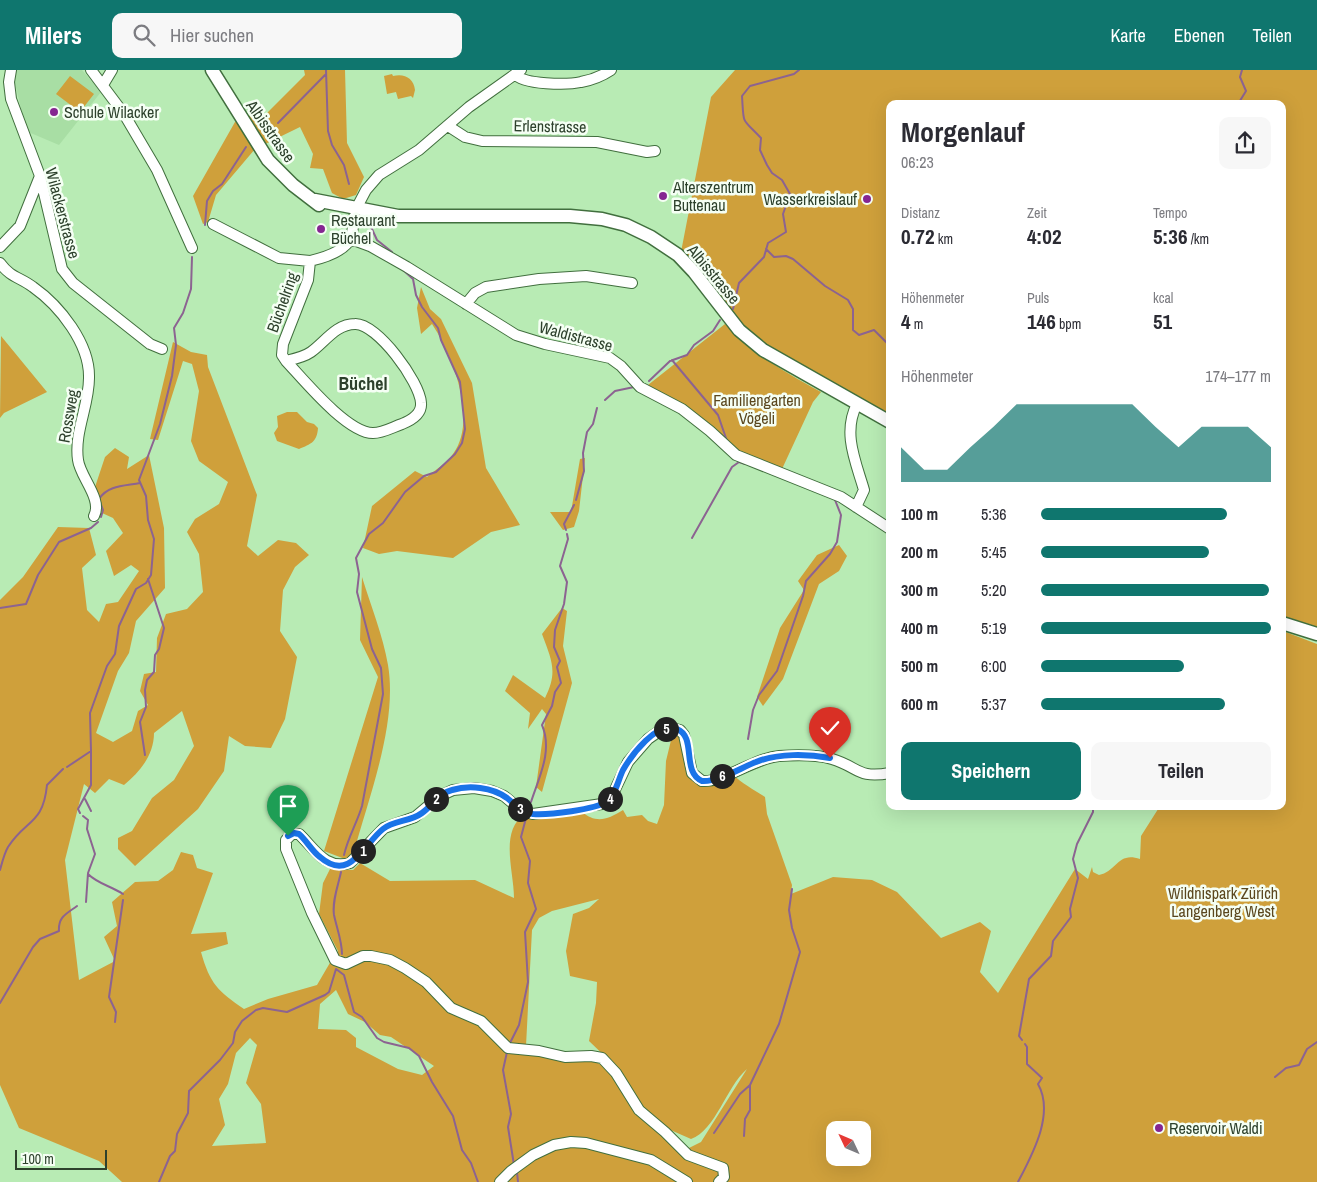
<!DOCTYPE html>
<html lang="de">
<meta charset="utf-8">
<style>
body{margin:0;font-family:"Archivo Narrow",sans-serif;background:#f7f7f7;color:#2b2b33;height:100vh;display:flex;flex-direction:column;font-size:19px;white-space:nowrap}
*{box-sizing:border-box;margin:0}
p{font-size:16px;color:#7c7c81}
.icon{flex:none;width:28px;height:28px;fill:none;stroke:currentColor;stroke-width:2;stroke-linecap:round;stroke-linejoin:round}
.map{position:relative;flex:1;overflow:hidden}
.details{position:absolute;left:886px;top:30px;width:400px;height:710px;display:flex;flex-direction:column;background:#fff;border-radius:10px;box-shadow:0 5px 20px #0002}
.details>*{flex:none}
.needle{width:32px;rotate:314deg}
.controls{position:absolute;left:826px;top:1051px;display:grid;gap:10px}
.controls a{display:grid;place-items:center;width:45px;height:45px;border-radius:10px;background:#fff;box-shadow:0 5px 20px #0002;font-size:25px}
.scale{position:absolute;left:15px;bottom:12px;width:92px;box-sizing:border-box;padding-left:5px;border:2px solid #2d412c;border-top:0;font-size:14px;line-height:18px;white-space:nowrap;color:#2d412c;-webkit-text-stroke:4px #f5fff4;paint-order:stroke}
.pin{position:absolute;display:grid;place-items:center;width:42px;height:42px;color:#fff;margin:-51px -21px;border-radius:50% 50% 50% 0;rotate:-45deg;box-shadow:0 0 5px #0007}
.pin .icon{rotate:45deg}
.km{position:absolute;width:25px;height:25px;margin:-12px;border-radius:50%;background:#222;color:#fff;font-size:14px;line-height:25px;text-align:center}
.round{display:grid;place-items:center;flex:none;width:52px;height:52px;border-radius:10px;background:#f7f7f7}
.summary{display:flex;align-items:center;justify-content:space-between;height:85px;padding:0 15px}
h1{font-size:28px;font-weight:700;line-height:38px}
.metrics{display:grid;grid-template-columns:repeat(3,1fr);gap:8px;height:85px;padding:5px 15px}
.metrics div{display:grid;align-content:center}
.metrics b{font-size:21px;font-weight:700}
.metrics small{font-size:14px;font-weight:400}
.metrics p{font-size:14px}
.chart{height:140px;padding:10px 15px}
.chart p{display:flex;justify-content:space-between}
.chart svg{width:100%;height:90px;margin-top:5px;fill:#0f766e;opacity:.7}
.button{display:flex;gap:10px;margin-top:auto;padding:10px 15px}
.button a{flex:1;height:58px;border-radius:10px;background:#0f766e;color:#fff;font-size:20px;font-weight:700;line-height:58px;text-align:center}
.button a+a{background:#f7f7f7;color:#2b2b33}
ul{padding:0 15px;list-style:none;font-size:16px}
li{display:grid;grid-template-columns:80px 60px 1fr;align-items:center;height:38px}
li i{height:12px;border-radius:6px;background:#0f766e}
header{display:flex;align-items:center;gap:30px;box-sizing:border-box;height:70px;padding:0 25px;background:#0f766e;color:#fff}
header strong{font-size:24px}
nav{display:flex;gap:28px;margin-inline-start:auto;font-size:18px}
.search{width:350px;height:45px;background:#f7f7f7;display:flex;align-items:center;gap:12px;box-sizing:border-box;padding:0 18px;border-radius:10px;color:#7c7c81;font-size:19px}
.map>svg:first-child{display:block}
.built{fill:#a8dea4}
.green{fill:#cfa03b;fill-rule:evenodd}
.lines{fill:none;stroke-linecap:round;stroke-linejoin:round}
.stream{stroke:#8c6391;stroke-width:2}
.minor-casing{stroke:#416f3e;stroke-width:12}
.major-casing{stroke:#416f3e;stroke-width:15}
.minor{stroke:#fff;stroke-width:10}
.major{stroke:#fff;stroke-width:12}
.route-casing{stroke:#fff;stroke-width:10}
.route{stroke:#1a73e8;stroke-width:6}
.poi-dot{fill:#852691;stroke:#f5fff4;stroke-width:2}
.labels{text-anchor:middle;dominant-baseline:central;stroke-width:5;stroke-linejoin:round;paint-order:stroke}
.poi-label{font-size:16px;fill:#2d412c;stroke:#f5fff4;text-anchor:start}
.street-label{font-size:16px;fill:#2d412c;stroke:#f5fff4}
.park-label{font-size:16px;fill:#5b471e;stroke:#f5fff4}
.neighbourhood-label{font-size:18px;font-weight:bold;fill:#2d412c;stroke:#f5fff4}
</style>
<header>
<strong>Milers</strong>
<div class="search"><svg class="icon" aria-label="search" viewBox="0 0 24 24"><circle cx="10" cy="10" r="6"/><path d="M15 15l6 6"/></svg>Hier suchen</div>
<nav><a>Karte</a><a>Ebenen</a><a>Teilen</a></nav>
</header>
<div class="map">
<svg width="1317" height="1112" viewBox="0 0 1317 1112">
<rect width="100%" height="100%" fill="#b8ebb4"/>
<path class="built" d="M16 0H82L101 22 59 75 26 61 15 13Z"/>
<path class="green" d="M304 0H345L347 73 364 107 356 125 343 129 332 123 323 99 310 98 313 84 300 57 255 79 216 125 208 152 203 154 193 126 235 52 248 45 259 51 305 5Z
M735 0H1317V558L1283 547 1282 34H890V346L766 276 744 256 681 182 711 27Z
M392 4 393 6C404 3 414 8 415 20L413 28 411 26 398 29 396 22 387 24 384 6Z
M70 6 94 24 80 42 56 24Z
M421 217 430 239 441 249 472 313 486 398 520 455 491 462 453 488 397 481 379 484 363 478 372 436 415 401 427 407C435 400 447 393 453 384 478 350 453 286 432 254L421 264 417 238Z
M725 254C756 286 783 301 821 322L813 332 782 399 736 382 684 335 648 315Z
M1 266 47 322 4 343 0 348Z
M173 272 191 282 207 285 208 297 257 425 247 476 258 486 278 470 296 473 309 485 295 497 283 520 280 561 297 587 285 649 271 678 245 676 229 666 224 701 198 739 135 796 118 779V768L132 761 152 728 174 710 194 676 182 641 154 663C154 685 140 702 124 715L109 709 95 723 84 714 65 790 79 910 115 891 104 867 117 856 112 832 135 812 158 811 173 800 181 782 193 785 197 798 213 803 191 864 226 862 228 874 201 882C210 914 218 921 244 939L268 929 317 915 331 891 336 896 344 897 371 888 403 899 418 909 450 940 472 949 481 955 507 982 539 983 573 991 592 990 609 999 637 1041 685 1080 701 1072 747 999C726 1017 716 1060 691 1069L666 1058 647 1044 615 996 589 971 596 933 597 912 570 906 566 881 573 844 589 838 599 829 552 841 539 848 532 860 526 976H515L506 973 481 947 460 939 425 906 398 889 366 883 347 890 335 886 338 881 319 844 323 813 330 799 353 800 360 793 390 811 475 810 514 828C514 801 499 761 525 744L529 748H536L581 741C596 754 607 750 623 740L627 747 642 745 648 751 657 754 664 735 666 691 673 662 682 669C694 708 680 727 733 705 742 713 754 720 765 727L767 744 792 815 791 824 833 807 872 810 897 822 941 868 980 852 991 861 980 902 998 923 1075 799 1088 809 1092 797 1093 802 1099 805C1117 801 1118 781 1140 789L1141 766 1160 736H1282L1283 561 1317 574V1112H122L99 1091 19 1058 0 1015V530L23 507 58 457 89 458 96 485 82 498 87 540 99 552 106 534 118 532 139 501 131 495 114 506 106 481 123 463 113 448 102 443 94 420 105 387 115 378 129 387 127 399 149 385 164 458 165 518 136 551 129 583 118 601 96 663 113 672 132 661 138 641 148 635 140 621 144 604 156 602 157 568 166 544 187 539 203 522 199 484 187 462 195 449 219 434 228 412 199 391 191 371 199 321 192 294 183 291 158 370 150 369ZM336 920 348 944 365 952 380 965 391 967 434 996 422 1005 398 999 356 977V968L346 960 318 959 320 934ZM250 968 257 975 246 1013 261 1034 266 1073 212 1076 225 1055 219 1029 228 1014 236 983ZM835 1060H862V1088H835Z
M287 342H297L307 352 314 354 318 358C317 372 311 374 299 379L277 371 274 363 278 357 277 346Z
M585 388 579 441 574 457 563 460 550 442H571L580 389Z
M839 475 847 486 839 501 819 514 783 609 763 636 757 627 780 558 804 520 798 511 817 485Z
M362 507C371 536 383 566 388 595 398 654 368 729 353 785L345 789 324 781 378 607 360 570Z
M562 538 567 541 563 576 572 613 542 722 536 717 546 644 542 639 528 659 530 643 505 621 513 605 545 628C558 602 552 591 542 564Z"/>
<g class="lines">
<path class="stream" d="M326 0 328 61 332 75 344 95 349 114
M1238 34 1246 21 1240 7 1242 0
M278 53 325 5
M263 61 271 57
M205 155 207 131 213 121 222 114 246 77
M371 157 377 170 392 182
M766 179 774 187 786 186 793 189 825 216 848 230 853 239V260L859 265 874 260 890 276
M733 239 739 213 764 187 768 173 786 162 783 144 790 124 782 110 772 103 767 95 760 80 761 68C741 47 744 56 742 26L750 16 794 4 799 0
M672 290 718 345 727 371
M649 311 670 291 687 285 694 275 713 261 720 250
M605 330 615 321 634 317
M576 430 584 401 583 383 587 362 593 354 597 338
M101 447 103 440 99 429C108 415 125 416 140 413
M566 460 564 454 574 435
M692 468 732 397 739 392 745 394
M0 538 26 534 38 505 59 472 91 458 98 452
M748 669 753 640 759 625 777 601 803 526 806 511 830 484 837 472 841 445 835 430
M145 685 140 652 146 637 145 620 147 610 154 602 155 585 159 579 164 558 148 509
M67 697 91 681 90 643 107 596 115 584 119 556 136 519 146 513 151 505 154 469 148 450 146 426 139 410 160 354 172 306 176 275 174 258 183 243 191 219 192 187
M85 729 91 741
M531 732C539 707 553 681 542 655L552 636 555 622 561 613 557 597 560 591 554 577 555 560 564 534 567 512 560 496 568 469 567 464
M80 743 78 739 91 715V681
M83 746 88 750 87 759 95 784 88 803 86 832
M344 785C348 767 357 753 362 736L383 624 381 598 372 579 357 522 359 504 356 488 369 464 383 453 405 422 424 406 436 402 455 384 462 373 465 359 460 312 441 270 438 258 422 237 416 225 413 209 403 200
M0 800C2 793 4 784 8 777 26 749 43 755 47 715L63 699
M341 802C338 816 332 831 334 845 337 859 342 871 342 884
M88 804C98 814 111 816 123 824
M0 933 33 877 40 869 59 861C58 847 66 844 77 836
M115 952 116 942 109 927 123 830
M1022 970 1019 966 1029 909 1051 886 1053 871 1071 847 1070 839 1078 808 1073 789 1077 774 1093 742V736
M510 973 519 955 528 912 525 862 536 839 528 813 530 791 521 767 526 748
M507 982 503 1000 511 1044 508 1057 514 1095
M1275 1007 1286 998 1299 995 1307 979 1317 972
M714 1063 740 1024 750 1015 779 954 800 882 792 858 789 840 792 819
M744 1066 745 1049 750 1040V1015
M517 1102 518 1112
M159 1112 170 1086 175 1081 177 1064 188 1043 189 1021 220 990 233 973 235 962 242 951 256 940 263 938 287 942 325 925 329 922 336 899 344 905 354 942 362 947 377 968 384 972 409 978 419 986 432 1012 453 1046 462 1080 471 1093 478 1112
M1018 1112C1032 1085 1055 1044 1038 1014L1042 1008 1027 994V977L1025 974"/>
<defs>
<path id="minor" d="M11 0 9 12 11 29 40 106 62 199 73 213 150 274 162 279
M91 0 124 44 157 100 192 178
M515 4C523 15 568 15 581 12 592 10 602 6 611 0
M103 15 112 0
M448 56 465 67 482 71 597 72 647 82 655 81
M356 139 366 120 379 105 419 80 469 37 521 0
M213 154 279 188 310 191
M351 169 370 176 407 197 516 265 545 274 610 288 621 296 640 317 682 339 710 361 736 385 841 427 890 459
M0 177 20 156 40 106
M0 193C11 208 20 207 33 217 60 236 90 274 89 308 89 336 74 362 78 390 80 407 103 429 94 446
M466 234 475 223 486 217 539 209 586 206 632 213
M286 291C295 289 304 287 311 282 325 272 336 254 355 254 377 253 420 312 421 333 422 344 412 350 402 354 393 357 383 363 373 363 347 363 304 310 286 291L282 285 283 274 308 210 310 191C323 188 346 181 351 167 353 161 353 154 354 147
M856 437 864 420C856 392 842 363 857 334
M500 1112 511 1101 533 1085 554 1075 571 1072 586 1073 651 1090 687 1112
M719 1112 724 1107 723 1098 688 1085 665 1062 639 1040 616 1003 602 988 591 986 565 987 539 981 508 978 481 951 451 938 426 912 405 898 390 890 371 886H363L346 894 335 890 312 843 286 779V770L292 764H299C315 779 325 800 350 793L384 758 415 747 440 726 453 720 474 718 492 721 504 726 522 741 533 744 602 734 612 726 628 692 648 669 661 660 671 658 680 660 684 665 692 703 702 711C723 713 754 688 779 686 795 685 816 684 832 689 859 697 857 709 890 703"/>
<path id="major" d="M212 0 268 90 293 115 319 135
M315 130 398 146H570L602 149 626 155 651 167 678 185 694 202 739 260 763 280 890 352
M1282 553 1317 564"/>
</defs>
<use href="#minor" class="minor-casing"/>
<use href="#major" class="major-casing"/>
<use href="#minor" class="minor"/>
<use href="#major" class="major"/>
</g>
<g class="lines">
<defs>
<path id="route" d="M288 766 294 763 299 764C307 771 312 781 320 787 350 813 364 774 383 759 394 750 410 752 422 743 432 736 439 723 452 720 469 715 492 717 507 728 516 735 521 742 533 744 548 745 596 740 607 731 616 724 618 710 623 700 631 686 657 650 677 659 697 667 681 702 702 711 719 712 740 698 756 692 778 683 808 684 830 688"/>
</defs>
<use href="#route" class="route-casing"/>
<use href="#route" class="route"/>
</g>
<g class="poi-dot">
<circle cx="54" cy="42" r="5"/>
<circle cx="663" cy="126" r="5"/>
<circle cx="867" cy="129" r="5"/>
<circle cx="321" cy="159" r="5"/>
<circle cx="1159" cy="1058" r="5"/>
</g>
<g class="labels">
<g class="poi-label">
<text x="64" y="42">Schule Wilacker</text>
<text x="673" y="117">Alterszentrum<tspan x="673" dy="18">Buttenau</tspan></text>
<text x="857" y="129" text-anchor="end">Wasserkreislauf</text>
<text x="331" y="150">Restaurant<tspan x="331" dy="18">Büchel</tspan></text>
<text x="1169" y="1058">Reservoir Waldi</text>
</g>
<g class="street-label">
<text transform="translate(550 56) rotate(1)">Erlenstrasse</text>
<text transform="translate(271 61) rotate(55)">Albisstrasse</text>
<text transform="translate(63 143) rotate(75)">Wilackerstrasse</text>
<text transform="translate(714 204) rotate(50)">Albisstrasse</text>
<text transform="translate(282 232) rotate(-70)">Büchelring</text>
<text transform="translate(576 266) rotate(15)">Waldistrasse</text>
<text transform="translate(68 346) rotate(-80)">Rossweg</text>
</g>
<g class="park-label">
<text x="757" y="330">Familiengarten<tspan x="757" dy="18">Vögeli</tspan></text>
<text x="1223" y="823">Wildnispark Zürich<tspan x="1223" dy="18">Langenberg West</tspan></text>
</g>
<g class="neighbourhood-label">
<text x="363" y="313">Büchel</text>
</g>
</g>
</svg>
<div class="controls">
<a><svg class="needle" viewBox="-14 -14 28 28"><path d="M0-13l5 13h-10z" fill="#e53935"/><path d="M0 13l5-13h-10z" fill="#7c7c81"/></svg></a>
</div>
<div class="scale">100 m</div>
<div class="pin" style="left:288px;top:766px;background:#1e9e55"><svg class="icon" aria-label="arrive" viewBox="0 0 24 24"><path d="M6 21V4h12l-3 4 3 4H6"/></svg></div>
<div class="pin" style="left:830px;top:688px;background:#d93025"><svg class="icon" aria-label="check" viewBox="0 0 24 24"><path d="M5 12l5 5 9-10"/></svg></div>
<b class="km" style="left:363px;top:781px">1</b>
<b class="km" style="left:436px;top:729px">2</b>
<b class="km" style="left:520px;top:739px">3</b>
<b class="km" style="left:610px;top:729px">4</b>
<b class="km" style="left:666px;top:659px">5</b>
<b class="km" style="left:722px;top:706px">6</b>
<section class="details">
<div class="summary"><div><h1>Morgenlauf</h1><p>06:23</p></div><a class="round"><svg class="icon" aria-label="share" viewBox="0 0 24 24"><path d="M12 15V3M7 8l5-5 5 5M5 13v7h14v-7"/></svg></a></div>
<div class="metrics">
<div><p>Distanz</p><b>0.72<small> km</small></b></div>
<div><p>Zeit</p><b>4:02</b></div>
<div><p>Tempo</p><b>5:36<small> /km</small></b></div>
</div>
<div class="metrics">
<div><p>Höhenmeter</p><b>4<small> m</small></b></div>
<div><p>Puls</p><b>146<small> bpm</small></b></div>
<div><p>kcal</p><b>51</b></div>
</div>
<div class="chart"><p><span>Höhenmeter</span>174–177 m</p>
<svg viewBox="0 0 160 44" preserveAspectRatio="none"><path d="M0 44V27L10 38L20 38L30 27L40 17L50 6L60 6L70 6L80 6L90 6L100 6L110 17L120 27L130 17L140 17L150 17L160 27V44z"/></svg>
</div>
<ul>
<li><b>100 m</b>5:36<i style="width:81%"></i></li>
<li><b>200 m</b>5:45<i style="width:73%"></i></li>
<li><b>300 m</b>5:20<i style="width:99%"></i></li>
<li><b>400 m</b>5:19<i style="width:100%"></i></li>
<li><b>500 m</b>6:00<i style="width:62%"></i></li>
<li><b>600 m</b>5:37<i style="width:80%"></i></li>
</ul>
<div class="button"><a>Speichern</a><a>Teilen</a></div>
</section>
</div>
